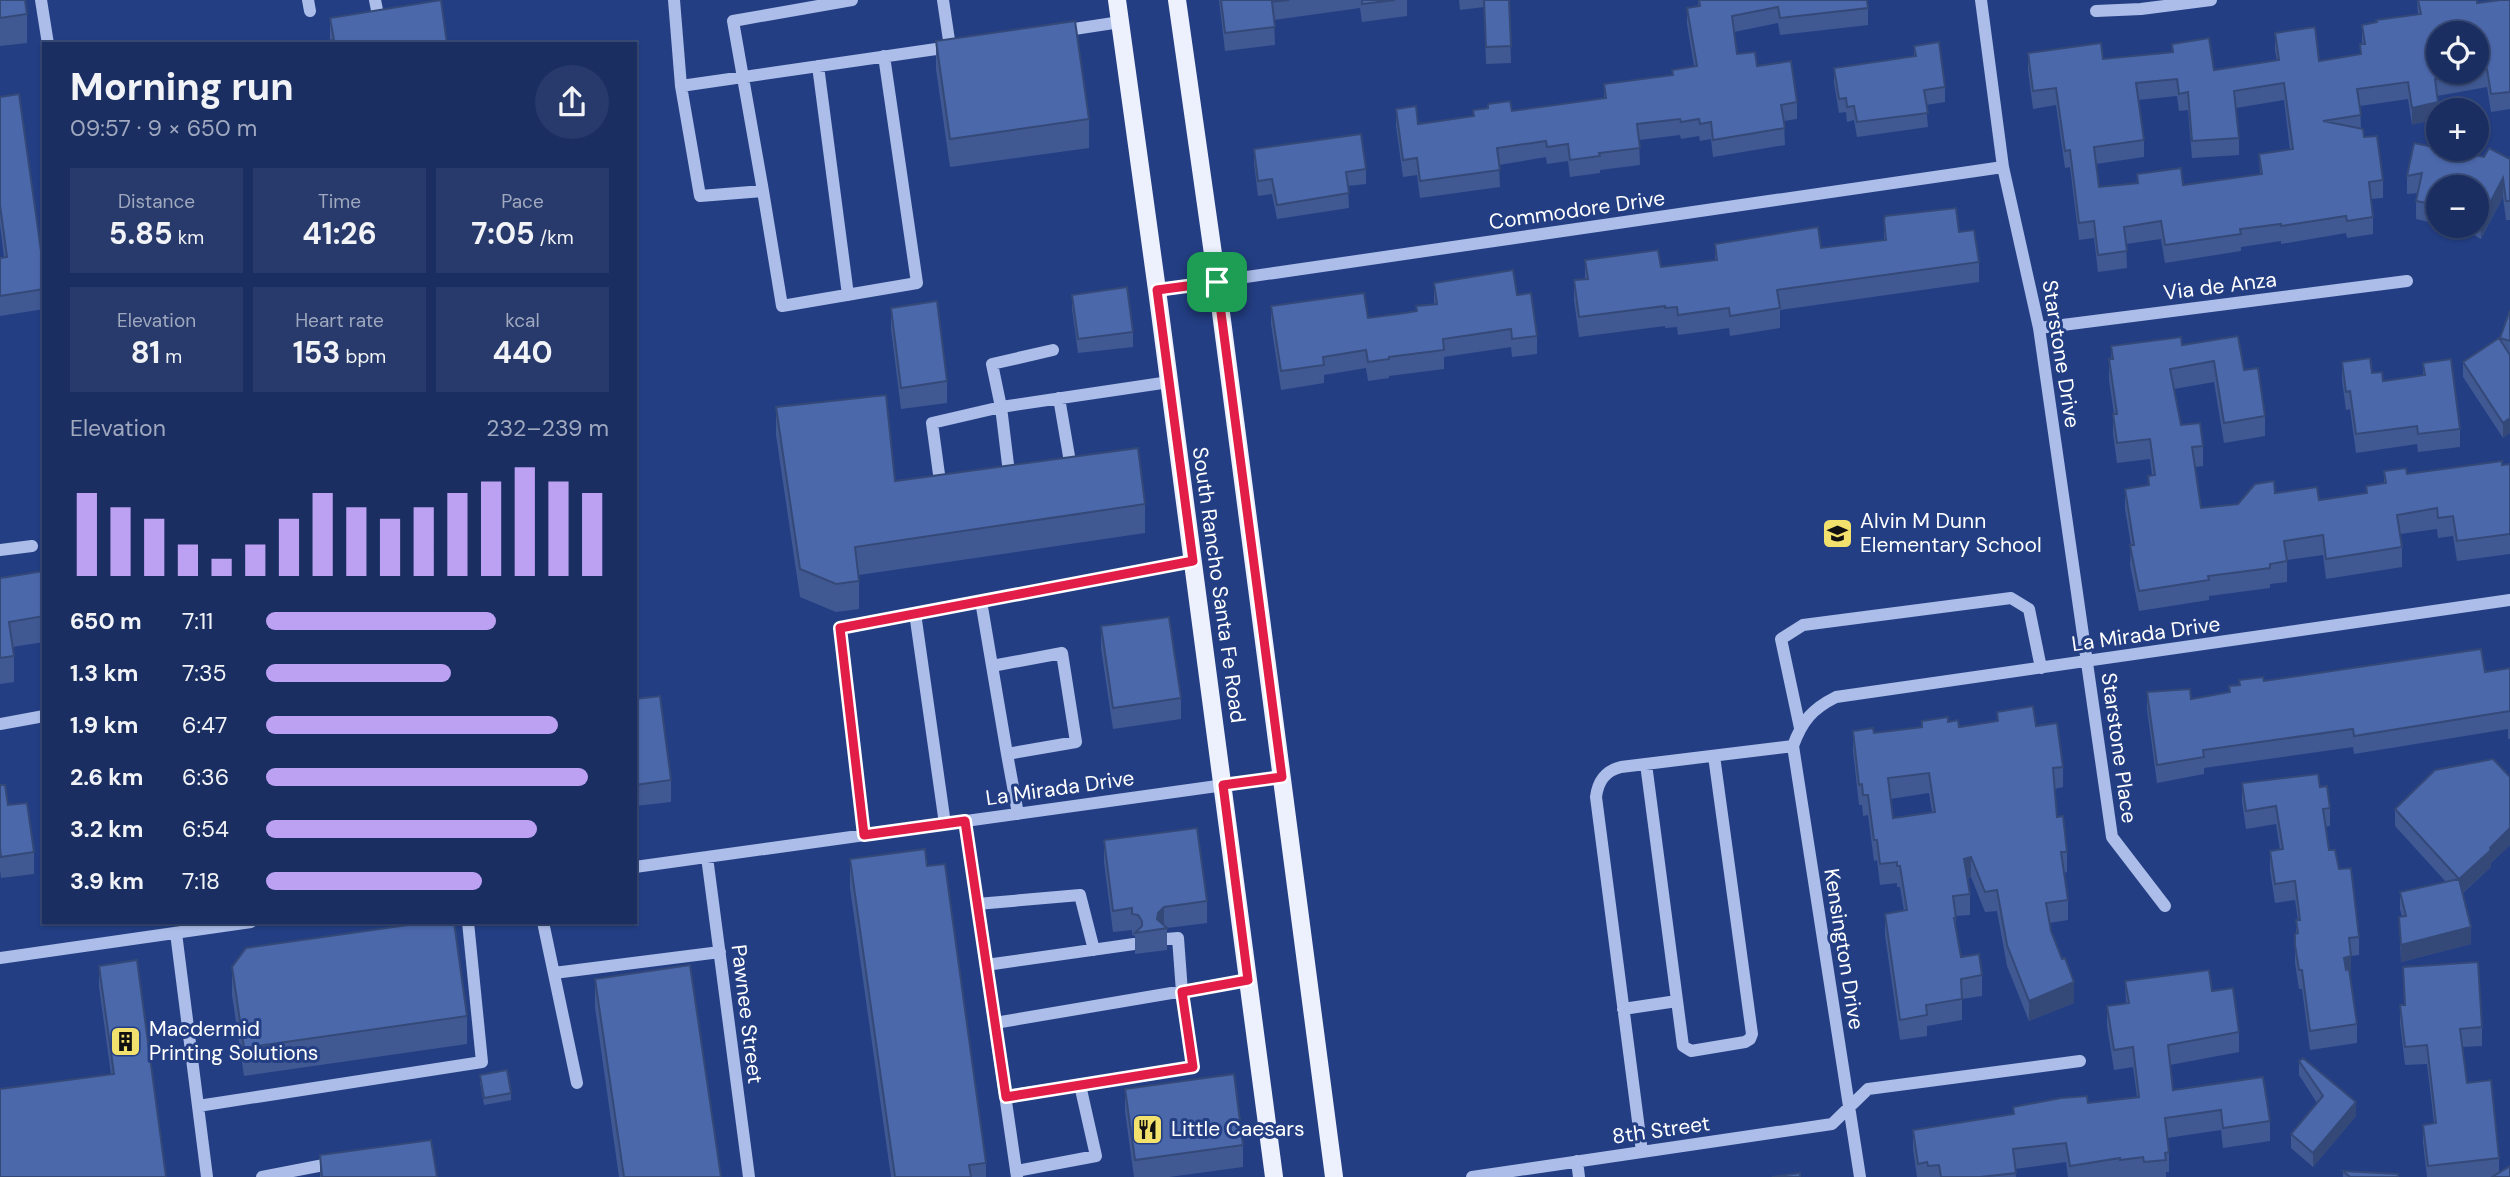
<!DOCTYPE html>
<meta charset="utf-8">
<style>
body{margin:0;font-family:"DM Sans",sans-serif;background:#273a6b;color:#f1f3f6;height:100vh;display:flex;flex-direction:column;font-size:26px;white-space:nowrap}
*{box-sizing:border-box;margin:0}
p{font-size:23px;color:#9fa8be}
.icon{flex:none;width:38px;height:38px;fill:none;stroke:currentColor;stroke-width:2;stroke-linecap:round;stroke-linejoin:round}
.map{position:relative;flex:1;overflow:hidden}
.side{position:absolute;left:42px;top:42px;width:595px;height:882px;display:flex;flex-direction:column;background:#1a2e62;border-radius:0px;box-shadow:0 2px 5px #0004,0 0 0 2px #384a77}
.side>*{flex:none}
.tools{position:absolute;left:2426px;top:21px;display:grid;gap:14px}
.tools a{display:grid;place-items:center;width:63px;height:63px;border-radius:50%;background:#1a2e62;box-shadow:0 2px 5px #0004,0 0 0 2px #384a77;font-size:35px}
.pin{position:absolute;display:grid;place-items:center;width:60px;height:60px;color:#fff;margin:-30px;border-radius:14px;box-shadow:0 4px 10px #0006}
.round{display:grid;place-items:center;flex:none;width:74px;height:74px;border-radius:37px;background:#273a6b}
.head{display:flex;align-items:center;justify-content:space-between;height:119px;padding:0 28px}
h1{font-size:38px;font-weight:700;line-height:52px}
.stats{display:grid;grid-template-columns:repeat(3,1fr);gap:10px;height:119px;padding:7px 28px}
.stats div{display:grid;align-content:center;border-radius:0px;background:#273a6b;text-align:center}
.stats b{font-size:30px;font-weight:700}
.stats small{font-size:19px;font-weight:400}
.stats p{font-size:19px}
.chart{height:196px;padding:14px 28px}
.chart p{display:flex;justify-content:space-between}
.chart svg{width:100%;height:126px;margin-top:7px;stroke:#bca0f2;stroke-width:6}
ul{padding:0 28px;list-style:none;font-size:23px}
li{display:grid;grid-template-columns:112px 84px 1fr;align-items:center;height:52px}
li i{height:18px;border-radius:9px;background:#bca0f2}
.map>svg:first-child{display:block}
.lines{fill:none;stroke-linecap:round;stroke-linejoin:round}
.minor{stroke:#abbde8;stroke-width:12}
.major{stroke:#edf1fe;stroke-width:18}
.wall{fill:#405993;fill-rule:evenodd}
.shaded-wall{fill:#344978}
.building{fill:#4b68ab;stroke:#344978;stroke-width:2;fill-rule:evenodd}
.route-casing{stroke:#fff;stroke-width:14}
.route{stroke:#e11d48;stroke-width:9}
.labels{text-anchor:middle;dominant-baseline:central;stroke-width:6;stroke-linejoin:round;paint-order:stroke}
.street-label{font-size:21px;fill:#fff;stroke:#233e83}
.poi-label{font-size:21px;fill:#fff;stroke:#233e83;text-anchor:start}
</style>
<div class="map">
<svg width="2510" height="1177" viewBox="0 0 2510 1177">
<rect width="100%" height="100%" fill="#233e83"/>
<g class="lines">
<path class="minor" d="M41 0 48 44
M308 0 310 11
M375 0 379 20
M674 0 681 86
M943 0 950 47
M1981 0 2003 167 2039 328 2112 837 2165 906
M2096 11 2141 9 2211 0
M1061 31 1120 22
M884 56 917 283 782 306 763 191 700 196 681 86 950 47
M818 66 848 295
M763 191 733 21 852 0
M1157 290 2003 167
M2039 328 2407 281
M1053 350 992 364 1001 407 1169 382
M1059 398 1070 462
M941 489 932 423 1001 407 1010 481
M0 550 32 546
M981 601 1007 754 1076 742 1062 653 992 666
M915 613 945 824
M0 724 44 716
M1800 728 1781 639 1803 625 2011 598 2029 609 2041 668
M1007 754 1018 814
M1646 764 1683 1046 1691 1051 1745 1042 1750 1039 1752 1034 1714 756
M965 821 1017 1177
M864 835 840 628 1193 561
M707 857 749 1177
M635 867 1282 777
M977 904 1080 895 1094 950
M543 922 577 1083
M176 933 207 1177
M0 958 251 922
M986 965 1134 944
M554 973 720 952
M1623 1009 1677 1001
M995 1023 1248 980
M1006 1096 1080 1085
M198 1106 482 1062 468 922
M1642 1152 1596 797C1598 781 1605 771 1621 767L1793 746
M1577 1161 1579 1177
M1016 1171 1096 1156 1080 1085 1193 1067 1182 992 1178 938 1166 939
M262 1177 334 1163
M1472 1177 1832 1124 1868 1089 2080 1061
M1860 1177 1793 746C1802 721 1812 709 1836 697L2510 600"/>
<path class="major" d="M1117 0 1157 290 1274 1177
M1177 0 1217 282 1334 1177"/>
</g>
<path class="wall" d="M0 0 27 14V43L0 46Z
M1219 0H1407V16L1362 22 1360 8 1274 20 1275 45 1225 51Z
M1459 0H1509L1511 63 1486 64 1484 7 1460 10Z
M1698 0 1868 8V25L1780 35 1778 23 1734 32 1737 54 1757 66 1797 102V119L1784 121 1785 145 1713 157 1711 139 1700 141 1699 136 1681 139 1680 135 1639 140 1640 165 1600 170V173L1570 177 1568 161 1547 164 1546 157 1499 165 1500 187 1420 198 1417 175 1403 177 1396 126V109L1418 124 1473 116V110L1512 111 1604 98V84L1672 75V70L1694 66 1687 24V8L1698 6Z
M2417 0H2477V3L2510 0V109L2491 112 2487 87 2437 96 2412 125 2408 99 2360 106 2361 128 2383 180V198L2371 199 2373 217V234L2347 238 2346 233 2281 244V241L2241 247V251L2165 263 2161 239 2126 244 2127 268 2098 272 2094 238 2079 240 2070 167 2065 168 2056 105 2033 109 2028 70V53L2103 59 2172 52V44L2214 70 2277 61 2275 50V33L2319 61 2360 54V44H2362V25L2376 23V20L2418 15ZM2177 96 2179 111 2188 110 2192 158 2239 155V138L2236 108 2284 100 2290 150 2259 154 2260 175 2183 185 2137 174V183L2099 187 2096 164 2144 157V140L2138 100Z
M330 18 447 44 330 40Z
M936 41 1089 119V148L950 167 936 69Z
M1914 46 1945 87V102L1926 105 1928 127 1857 137 1854 120 1847 122 1846 112 1839 113 1834 83V68L1914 56Z
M0 97 44 272V309L0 316V258L4 257 0 225Z
M1254 149 1366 169V184L1348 186 1349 208 1277 219 1272 194 1258 196 1254 164Z
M2484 157 2510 159V220H2506L2503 197 2481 239 2465 230 2445 226H2476V187H2438V224L2416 219V201L2418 193 2407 194V176Z
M1884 220 1959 232 1979 262V282L1780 310V328L1730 336 1729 328 1678 335 1677 327 1665 328V326L1579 337 1574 300V280L1585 279V260L1661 267 1715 260V244L1821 248 1884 240Z
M1434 283 1517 295 1537 336V354L1512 357 1511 347 1444 357V369L1389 376V378L1368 381 1366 368 1324 375V383L1281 390 1271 324V306L1368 318 1416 311 1434 305Z
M1072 295 1133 332V347L1078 353 1072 309Z
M891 308 947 381V403L901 409 891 329Z
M2510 310V433L2503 438 2463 377V362L2500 340Z
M2182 345 2244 370 2265 416V436L2224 443 2214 382 2174 389 2181 425 2203 446V466L2195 467 2201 508 2238 504 2275 493 2319 500 2366 493V486L2384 483V471L2407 474 2510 464V554L2457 561 2453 536 2438 538 2437 529 2400 534 2402 547V567L2326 579 2323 555 2287 560V582L2270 584V588L2209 596V600L2139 611 2130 565 2131 545 2125 509V489L2148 485V476L2152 475 2150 459 2117 463 2113 434V414H2114L2109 380V359H2111V346Z
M2342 362 2372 373 2383 381 2423 375V363L2460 429V447L2418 452 2417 444 2356 453 2350 409 2346 410 2342 380Z
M776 407 895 481 1145 504V533L859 575V609L836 612 800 597 776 435Z
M44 571V642L12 647 14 656V682L0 684V578Z
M1101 626 1181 698V719L1113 729 1101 648Z
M2510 668V739H2508V729L2354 754 2353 747 2204 768V774L2157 783 2147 709V692L2191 699 2229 692V686L2239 685V680L2264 681 2485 672Z
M635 699 671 780V802L635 806Z
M1997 712 2036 726 2063 767V787L2055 789 2057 817 2067 852V872L2064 873 2068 900V920L2049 923 2051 931 2074 1003 2029 1021 2007 966 1997 911 1985 912 1971 877 1967 879 1970 894V915L1956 916V931L1961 957 1982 975V996L1962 999V1020L1927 1026V1036L1900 1040 1885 935V914L1904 911 1900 887H1897V883L1880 885 1877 860 1874 861 1868 815 1863 816 1862 805H1859L1853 751V731L1874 733 1922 727V721L1948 722 1959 727 1997 721ZM1929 793 1932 812 1893 818 1890 799Z
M2510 777V845L2491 863V867L2463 893 2471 944 2401 962 2399 917H2402L2400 909V892L2446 882 2395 826V809Z
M2242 783 2320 787 2330 808V826L2325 827 2329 850 2339 869 2359 937V955L2351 956V975H2350L2357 1024V1043L2310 1050 2302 989H2299L2295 963V934L2296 933V920H2298L2295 900 2275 903 2270 870V851L2280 850 2276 824 2246 829 2242 802Z
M0 785 8 805 34 852V874L1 878 0 870Z
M1104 840 1207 901V923L1167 928V950L1135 954V936L1132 935V930L1113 932 1104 862Z
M850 859 927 866 986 1163V1177H891L850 888Z
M99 966 166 1177 111 1074 99 987Z
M232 967 467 1016V1044L244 1076 232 995Z
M2403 967 2482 1027V1046L2462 1047 2467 1083 2499 1158V1172L2510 1177H2427L2423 1143V1125L2434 1123 2427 1064 2405 1065 2400 1023V1005H2404Z
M595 979 721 1177H619L595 1007Z
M2125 981 2212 991 2239 1032V1052L2170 1065 2173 1090 2270 1121V1141L2223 1148 2221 1130 2167 1138 2169 1152V1172H2166V1177H2068L2066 1162 2015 1169 2016 1177H1917L1913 1149V1130L2013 1114V1107L2088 1103 2137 1097 2133 1067 2114 1070 2107 1026V1006L2126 1003Z
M2299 1061 2356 1116 2313 1167 2291 1148V1134L2317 1103 2299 1075Z
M480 1075 511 1093V1100L484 1105 480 1082Z
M1125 1089 1243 1145V1167L1169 1177H1134L1125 1111Z
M320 1155 437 1177H320Z
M2343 1171 2398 1177H2343Z"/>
<path class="shaded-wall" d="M2438 102V119L2412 125V108Z
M2503 178V197L2481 239V220Z
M2510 418V433L2503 438V423Z
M2510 828V845L2491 863V867L2459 896V879Z
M1971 857V877L1964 879V859Z
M1164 907V928L1157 919 1158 913Z
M2471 927V944L2401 962V945Z
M2351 956V975L2344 976V958Z
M2074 982V1003L2029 1021V1001Z
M2356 1102V1116L2313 1167V1153Z"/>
<path class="building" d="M0 0H25L27 14 0 18Z
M441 0 447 44H305L334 40 330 18Z
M1221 0H1289L1272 2 1275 27 1225 33Z
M1362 0H1395L1362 4Z
M1484 0H1509L1511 46 1486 47Z
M1699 0H1867L1868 8 1780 18 1778 7 1732 16 1737 54 1755 52 1757 66 1791 61 1797 102 1781 105 1785 128 1713 140 1711 122 1700 124 1699 119 1681 122 1680 119 1637 124 1640 148 1599 153 1600 156 1570 160 1568 144 1547 147 1546 141 1497 148 1500 170 1420 181 1417 158 1403 160 1396 109 1416 106 1418 124 1474 116 1473 110 1488 108V104L1510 101 1512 111 1606 98 1604 84 1673 75 1672 70 1697 66 1687 8 1700 6Z
M2418 0H2477V3L2500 0H2510V92L2491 94 2487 69 2476 71V33H2438V72H2474L2435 79 2438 102 2412 108 2408 82 2357 89 2361 115 2323 121 2363 129 2364 137 2377 136 2383 180 2369 182 2373 217 2347 221 2346 216 2281 226V224L2240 229 2241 234 2165 245 2161 221 2124 227 2127 251 2098 255 2094 221 2079 223 2070 150 2065 151 2056 88 2033 91 2028 53 2101 43 2103 59 2173 52 2172 44 2209 38 2214 70 2279 60 2275 33 2315 27 2319 61 2361 54 2360 44H2365L2362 25 2377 22 2376 20 2421 14ZM2177 79 2179 94 2188 92 2192 141 2239 138 2234 91 2284 83 2293 149 2259 154 2262 174 2183 185 2181 168 2137 174 2138 183 2099 187 2094 147 2144 140 2136 83Z
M1075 21 1089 119 950 139 936 41Z
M1939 42 1945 87 1924 90 1928 113 1857 122 1854 106 1847 107 1846 98 1839 99 1834 68 1916 56 1914 46Z
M19 94 44 272V289L0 296V258L7 257 0 205V97Z
M1361 134 1366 169 1346 172 1349 193 1277 205 1272 179 1258 181 1254 149Z
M2414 143 2438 148V149H2443L2484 157 2489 148 2510 159V201H2506L2503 178 2481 220 2476 217V187H2438V205L2416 201 2422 173 2407 176Z
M1956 208 1959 232 1974 230 1979 262 1777 290 1780 308 1730 316 1729 308 1678 315 1677 307 1665 308V306L1579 317 1574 280 1588 279 1585 260 1658 250 1661 267 1717 260 1715 244 1818 227 1821 248 1886 240 1884 220 1885 216Z
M1513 270 1517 295 1531 293 1537 336 1512 339 1511 329 1443 339 1444 350 1389 357V359L1368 362 1366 350 1323 357 1324 365 1281 371 1271 306 1364 293 1368 318 1405 313 1417 311 1416 306 1437 304 1434 283Z
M1127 287 1133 332 1078 339 1072 295Z
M937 301 947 381 901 388 891 308Z
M2510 310V341L2500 338Z
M2238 336 2244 370 2258 368 2265 416 2224 423 2214 361 2170 369 2181 425 2200 423 2203 446 2192 447 2201 508 2238 504 2255 484 2274 481 2275 493 2317 487 2319 500 2367 493 2366 486 2386 483 2384 471 2406 468 2407 474 2502 461V465L2510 464V534L2457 541 2453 516 2438 518 2437 508 2397 515 2402 547 2326 559 2323 535 2284 541 2287 561 2270 564V568L2208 576 2209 580 2139 591 2130 545H2134L2125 489 2149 485 2148 476 2155 475 2150 439 2117 443 2113 414H2117L2109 359H2113L2111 346 2181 337 2182 345Z
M2499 338 2510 355V418L2503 423 2463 362Z
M2370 358 2372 373 2382 372 2383 381 2425 375 2423 363 2451 359 2460 429 2418 434 2417 426 2356 434 2350 391 2346 392 2342 362Z
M886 395 895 481 1138 448 1145 504 855 547 859 581 836 584 800 569 776 407Z
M44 571V616L9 622 14 656 0 658V578Z
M1169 617 1181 698 1113 708 1101 626Z
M2481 649 2485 672 2510 668V711L2354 736 2353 729 2203 750 2204 757 2157 765 2147 692 2190 689 2191 699 2230 692 2229 686 2240 685 2239 680 2263 677 2264 681Z
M660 696 671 780 635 785V699Z
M2033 706 2036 726 2057 723 2063 767 2053 768 2057 817 2063 816 2067 852H2061L2068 900 2046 903 2051 931 2062 959 2065 958 2074 982 2029 1001 2007 945 1997 890 1985 892 1971 857 1964 859 1970 894 1953 896 1956 918H1954L1961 957 1979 954 1982 975 1961 979 1962 999 1926 1005 1927 1015 1900 1020 1885 914 1907 910 1900 866H1897V862L1880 864 1877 840H1874L1868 795H1863L1862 784 1859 785 1853 731 1873 728 1874 733 1922 727V721L1948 717V722L1958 720 1959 727 1998 721 1997 712ZM1929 773 1935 812 1893 818 1888 778Z
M2493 759 2510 777V828L2490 848 2491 850 2459 879 2471 927 2401 945 2399 917 2406 916 2400 892 2459 879 2395 809 2435 770Z
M2318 774 2320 787 2327 786 2330 808 2323 809 2329 850H2335L2339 869 2351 868 2359 937 2349 938 2351 956 2344 958 2346 970 2349 969 2357 1024 2310 1031 2302 970H2299L2295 945V934L2298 933 2296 920H2300L2295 881 2275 884 2270 851 2283 849 2276 806 2246 811 2242 783Z
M0 785H5L8 805 27 803 34 852 1 857 0 848Z
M1197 828 1207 901 1164 907 1158 913 1157 919 1167 928 1135 933 1142 926V921L1138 915 1132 914V908L1113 911 1104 840Z
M925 849 927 866 945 864 986 1163 969 1165 971 1177H895L850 859Z
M429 922H454L467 1016 244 1048 232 967 246 948Z
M137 960 166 1177H0V1089L114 1074 99 966Z
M2478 962 2482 1027 2460 1029 2467 1083 2491 1080 2499 1158 2428 1166 2423 1125 2436 1123 2427 1045 2405 1047 2400 1005H2405L2403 967Z
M690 965 721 1177H624L595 979Z
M2209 970 2212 991 2233 988 2239 1032 2168 1045 2173 1090 2263 1077 2270 1121 2223 1128 2221 1110 2165 1118 2169 1152 2165 1153 2166 1160 2144 1162 2143 1157 2120 1160V1158L2070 1166 2066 1143 2013 1149 2016 1173 1980 1177H1941L1939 1165 1928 1166 1927 1162 1918 1164 1913 1130 2014 1114 2013 1107 2061 1098 2087 1096 2088 1103 2139 1097 2133 1047 2114 1050 2107 1006 2129 1003 2125 981Z
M2303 1058 2356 1102 2313 1153 2291 1134 2323 1096 2299 1061Z
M507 1070 511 1093 484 1098 480 1075Z
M1234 1074 1243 1145 1135 1160 1125 1089Z
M431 1140 437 1177H322L320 1155Z
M2510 1166V1177H2492Z
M2343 1171 2398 1174V1177H2350Z
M1800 1173V1177H1772Z"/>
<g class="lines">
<defs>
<path id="route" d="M1217 282 1282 777 1223 785 1248 980 1182 992 1193 1067 1006 1097 965 821 864 835 840 628 1193 561 1157 290Z"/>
</defs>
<use href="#route" class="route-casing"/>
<use href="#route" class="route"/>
</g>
<defs>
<symbol id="school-square" viewBox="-11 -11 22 22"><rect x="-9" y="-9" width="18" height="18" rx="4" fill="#f3e16e" stroke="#233e83"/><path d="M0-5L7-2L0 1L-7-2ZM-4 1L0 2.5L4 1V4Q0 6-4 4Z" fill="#111"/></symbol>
<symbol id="building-square" viewBox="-11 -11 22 22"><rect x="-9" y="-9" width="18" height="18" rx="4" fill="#f3e16e" stroke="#233e83"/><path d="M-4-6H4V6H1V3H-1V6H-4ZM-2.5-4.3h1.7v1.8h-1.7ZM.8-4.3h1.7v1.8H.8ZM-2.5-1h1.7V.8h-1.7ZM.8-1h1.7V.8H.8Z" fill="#111"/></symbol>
<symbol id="restaurant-square" viewBox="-11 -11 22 22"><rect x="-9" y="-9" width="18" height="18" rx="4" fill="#f3e16e" stroke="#233e83"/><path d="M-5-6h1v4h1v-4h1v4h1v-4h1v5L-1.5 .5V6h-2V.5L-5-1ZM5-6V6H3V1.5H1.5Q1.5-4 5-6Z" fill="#111"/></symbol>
</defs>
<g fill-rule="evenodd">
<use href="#school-square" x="1820" y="516" width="35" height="35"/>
<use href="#building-square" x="108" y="1024" width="35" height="35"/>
<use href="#restaurant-square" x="1130" y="1112" width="35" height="35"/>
</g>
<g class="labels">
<g class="street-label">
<text transform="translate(1577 210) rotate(-8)">Commodore Drive</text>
<text transform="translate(2220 286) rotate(-7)">Via de Anza</text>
<text transform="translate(2061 354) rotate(81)">Starstone Drive</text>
<text transform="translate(1219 585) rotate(82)">South Rancho Santa Fe Road</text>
<text transform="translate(2146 634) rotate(-8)">La Mirada Drive</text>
<text transform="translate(2119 748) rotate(82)">Starstone Place</text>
<text transform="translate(1060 788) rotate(-8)">La Mirada Drive</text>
<text transform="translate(1844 949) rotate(81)">Kensington Drive</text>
<text transform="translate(747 1014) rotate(83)">Pawnee Street</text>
<text transform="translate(1661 1130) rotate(-8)">8th Street</text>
</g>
<g class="poi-label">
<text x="1860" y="521">Alvin M Dunn<tspan x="1860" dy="24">Elementary School</tspan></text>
<text x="149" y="1029">Macdermid<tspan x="149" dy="24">Printing Solutions</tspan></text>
<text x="1171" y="1129">Little Caesars</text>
</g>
</g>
</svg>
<div class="tools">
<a><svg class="icon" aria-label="locate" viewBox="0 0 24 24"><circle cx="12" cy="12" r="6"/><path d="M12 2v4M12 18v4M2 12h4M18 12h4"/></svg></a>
<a>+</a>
<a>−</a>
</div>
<div class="pin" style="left:1217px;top:282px;background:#1e9e55"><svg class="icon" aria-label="arrive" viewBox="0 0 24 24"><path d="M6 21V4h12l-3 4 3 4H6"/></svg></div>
<section class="side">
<div class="head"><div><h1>Morning run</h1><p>09:57 · 9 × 650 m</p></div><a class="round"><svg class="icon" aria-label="share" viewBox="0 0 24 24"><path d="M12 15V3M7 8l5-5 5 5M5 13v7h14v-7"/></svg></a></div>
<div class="stats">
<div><p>Distance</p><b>5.85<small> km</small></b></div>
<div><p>Time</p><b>41:26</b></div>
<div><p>Pace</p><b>7:05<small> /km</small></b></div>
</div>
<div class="stats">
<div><p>Elevation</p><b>81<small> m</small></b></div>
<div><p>Heart rate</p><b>153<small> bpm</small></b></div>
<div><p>kcal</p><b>440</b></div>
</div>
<div class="chart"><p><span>Elevation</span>232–239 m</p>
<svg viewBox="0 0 160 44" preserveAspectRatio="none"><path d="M5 44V15M15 44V20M25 44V24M35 44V33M45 44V38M55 44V33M65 44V24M75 44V15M85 44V20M95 44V24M105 44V20M115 44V15M125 44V11M135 44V6M145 44V11M155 44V15"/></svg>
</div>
<ul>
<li><b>650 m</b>7:11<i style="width:67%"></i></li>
<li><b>1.3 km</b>7:35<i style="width:54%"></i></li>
<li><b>1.9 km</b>6:47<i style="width:85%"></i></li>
<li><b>2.6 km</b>6:36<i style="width:94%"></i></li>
<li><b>3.2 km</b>6:54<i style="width:79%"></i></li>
<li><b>3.9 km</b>7:18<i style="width:63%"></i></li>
</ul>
</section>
</div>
